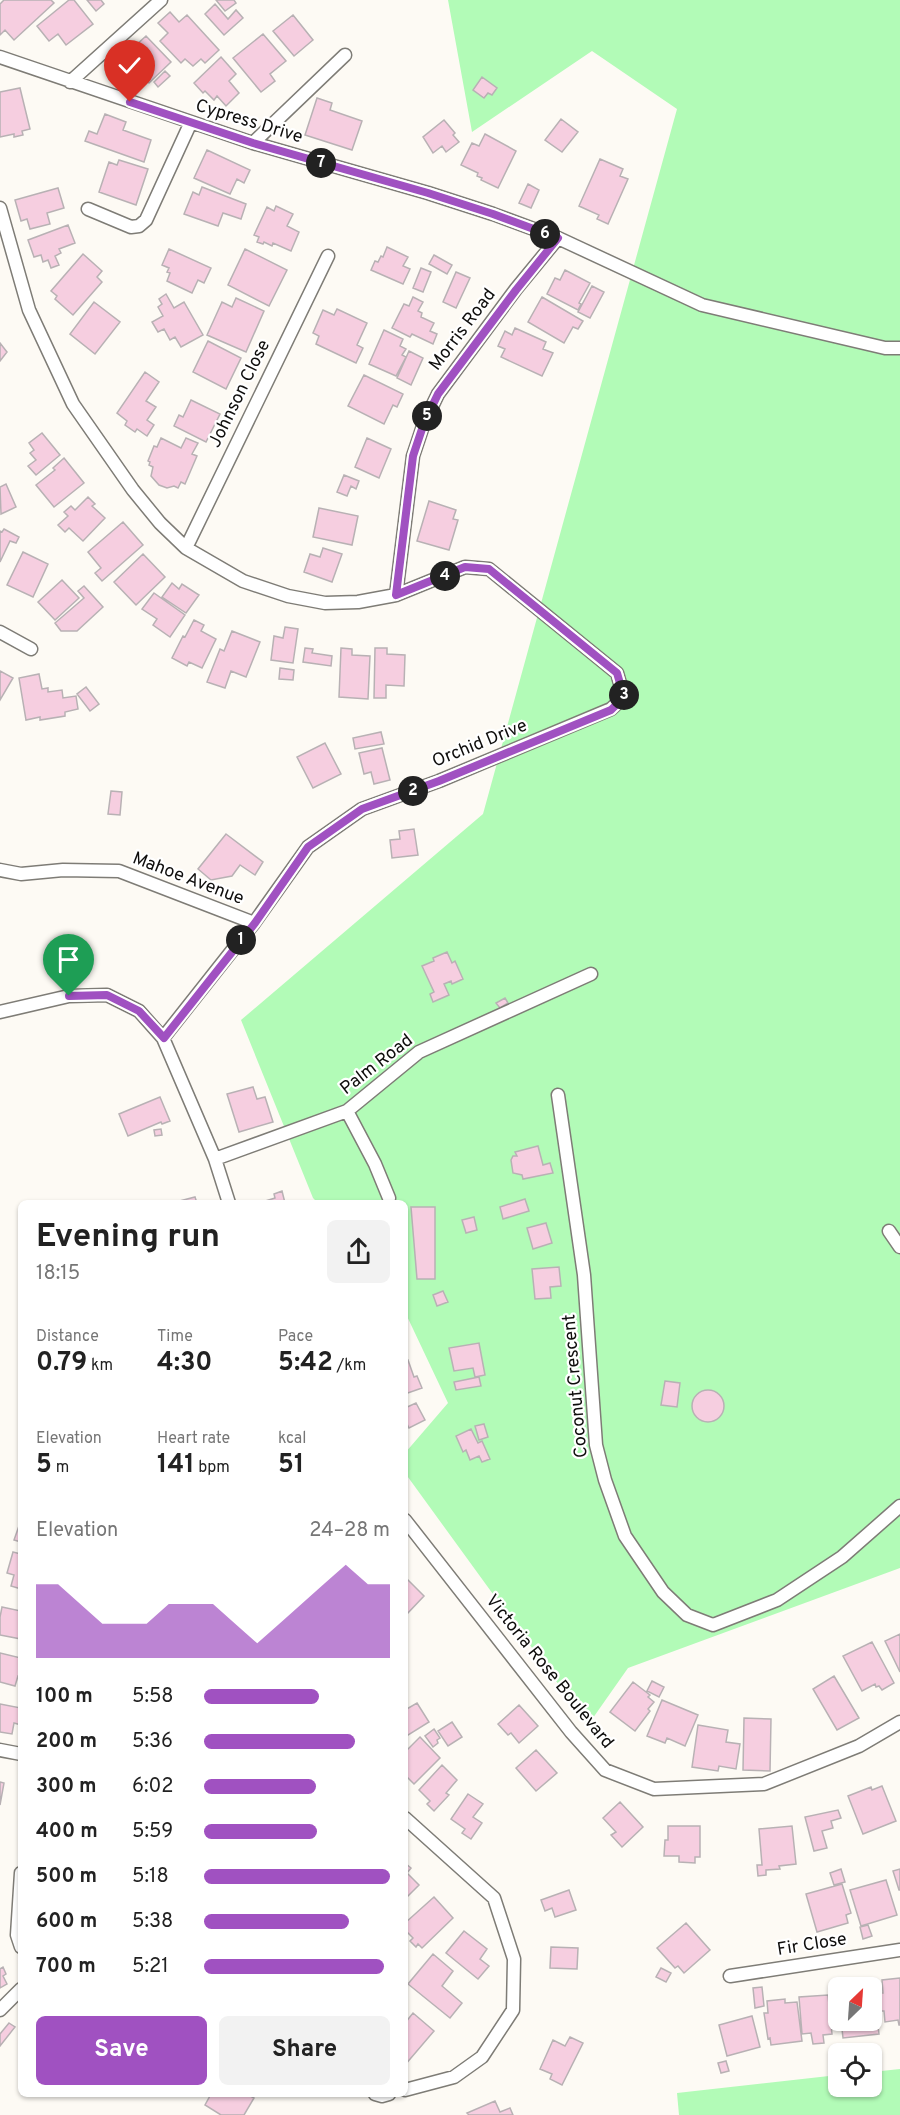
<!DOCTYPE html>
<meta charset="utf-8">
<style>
body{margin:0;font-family:Overpass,sans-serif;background:#f2f2f2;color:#222;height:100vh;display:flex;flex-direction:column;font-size:22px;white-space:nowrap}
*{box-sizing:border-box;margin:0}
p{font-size:20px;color:#767676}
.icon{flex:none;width:33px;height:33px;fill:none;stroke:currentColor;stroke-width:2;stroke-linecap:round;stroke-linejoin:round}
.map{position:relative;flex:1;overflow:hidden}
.panel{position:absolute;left:18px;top:1200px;width:390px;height:897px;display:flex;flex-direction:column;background:#fff;border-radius:9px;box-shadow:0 2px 4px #0004}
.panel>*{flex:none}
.needle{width:39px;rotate:25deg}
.controls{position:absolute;left:828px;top:1977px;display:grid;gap:12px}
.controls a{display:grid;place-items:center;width:54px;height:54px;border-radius:9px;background:#fff;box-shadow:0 2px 4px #0004;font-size:30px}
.pin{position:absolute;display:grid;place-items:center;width:51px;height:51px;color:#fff;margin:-62px -26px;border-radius:50% 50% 50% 0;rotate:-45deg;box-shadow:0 0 6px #0007}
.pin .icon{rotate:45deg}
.km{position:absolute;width:30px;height:30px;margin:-15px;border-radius:50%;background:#222;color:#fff;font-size:16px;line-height:30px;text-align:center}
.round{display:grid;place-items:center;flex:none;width:63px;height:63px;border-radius:9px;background:#f2f2f2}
.overview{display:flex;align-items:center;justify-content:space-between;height:102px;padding:0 18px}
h1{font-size:33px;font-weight:700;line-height:45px}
.stats{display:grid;grid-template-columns:repeat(3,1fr);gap:9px;height:102px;padding:6px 18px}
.stats div{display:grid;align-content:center}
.stats b{font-size:26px;font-weight:700}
.stats small{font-size:16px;font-weight:400}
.stats p{font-size:16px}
.chart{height:168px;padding:12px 18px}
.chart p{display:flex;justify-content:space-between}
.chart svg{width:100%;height:108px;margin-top:6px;fill:#a051c1;opacity:.7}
.button{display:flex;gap:12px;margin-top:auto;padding:12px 18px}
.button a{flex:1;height:69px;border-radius:9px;background:#a051c1;color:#fff;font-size:24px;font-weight:700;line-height:69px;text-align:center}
.button a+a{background:#f2f2f2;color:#222}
ul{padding:0 18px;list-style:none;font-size:20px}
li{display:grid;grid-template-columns:96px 72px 1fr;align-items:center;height:45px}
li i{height:15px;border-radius:8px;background:#a051c1}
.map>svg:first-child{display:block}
.green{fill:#b2fbb7}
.building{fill:#f6cee0;stroke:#b8b1b4;stroke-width:1.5}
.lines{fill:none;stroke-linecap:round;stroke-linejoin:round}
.street-casing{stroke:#7e7c76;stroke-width:15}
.street{stroke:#fff;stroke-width:12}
.route-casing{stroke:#fff;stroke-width:12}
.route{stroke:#a051c1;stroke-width:8}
.labels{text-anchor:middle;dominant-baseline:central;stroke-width:4.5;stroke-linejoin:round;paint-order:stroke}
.street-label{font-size:18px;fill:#0e0d0c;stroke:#fff}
</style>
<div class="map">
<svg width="900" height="2115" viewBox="0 0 900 2115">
<rect width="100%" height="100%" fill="#fdfaf4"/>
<path class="green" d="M448 0H900V1568L628 1668 588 1725 405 1473V1453L448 1403 405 1312V1203H318L313 1198 241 1020 483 814 677 109 592 51 472 132Z
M900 2069V2115H679L677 2093 838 2075V2086H872V2072Z"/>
<path class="building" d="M4 0H51L54 3 14 40 5 30 0 35V4Z
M69 0H74L93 24 66 45 58 34 49 41 37 26Z
M87 0H101L104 4 96 11Z
M216 0H234L236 3 225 11Z
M215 4 228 19 236 10 243 18 224 35 205 14Z
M170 12 179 22 187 15 219 50 205 63 201 59 193 66 185 59 181 63 160 41 168 33 158 23Z
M293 15 313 40 294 56 273 31Z
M263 34 286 61 270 74 275 81 261 92 233 58Z
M146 36 171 62 149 83 124 56Z
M221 57 236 74 229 81 239 93 226 106 217 96 214 100 205 91 203 93 194 83Z
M165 71 170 76 158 87 154 82Z
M482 77 497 88 492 95 488 93 484 98 473 90Z
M20 88 30 129 22 131 23 135 14 137V134L0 137V92Z
M317 98 332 103 330 110 362 121 352 150 305 135Z
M105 114 126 122 123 130 151 140 144 162 85 141 89 131 97 134Z
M561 119 578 132 562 152 545 140Z
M444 120 455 133 453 135 459 142 446 152 442 146 433 153 423 137Z
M485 134 516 151 498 188 481 180 482 178 477 176 478 173 461 165 472 143 479 146Z
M207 150 250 170 244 183 237 179 230 194 194 178Z
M600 159 623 169 620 176 628 179 608 224 597 219 599 215 579 206Z
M119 160 148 169 136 205 99 192 109 162 117 165Z
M528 184 539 190 531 208 519 203Z
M202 187 246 204 241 219 223 213 218 226 184 214 193 192 199 195Z
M58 188 64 208 47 213 50 224 30 229 27 219 21 221 15 200Z
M276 206 293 214 287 226 299 232 291 251 273 243 272 246 264 242 263 244 257 242 259 237 254 235 267 207 274 211Z
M68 225 75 243 59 249 61 253 55 256 59 265 51 268 48 260 43 262 41 255 34 257 28 240Z
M387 247 408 257 403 266 410 269 403 284 371 270 375 261 378 262 381 256 383 257Z
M169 249 211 268 204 283 198 280 192 293 167 281 170 273 167 272 169 268 162 265Z
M245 249 287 270 269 306 228 285Z
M83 254 102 271 97 277 102 282 73 315 55 299 57 296 51 291Z
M434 255 452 265 447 274 429 264Z
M421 268 431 272 423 292 413 288Z
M565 270 590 283 579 303 581 304 578 310 547 294 555 278 560 280Z
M456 272 470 278 456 308 443 302Z
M592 286 604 292 590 318 578 312Z
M166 294 174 308 184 302 203 335 181 347 175 337 170 340 164 329 158 332 152 322 163 316 158 307 162 304 159 299Z
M413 297 423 302 418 311 422 313 421 317 434 323 430 331 437 334 433 344 412 334 410 337 392 328 404 304 409 306Z
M542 297 583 321 578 329 573 327 564 343 528 322Z
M236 298 264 311 246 352 207 335 222 302 232 307Z
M94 302 120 322 95 354 70 334Z
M337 309 367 323 357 345 363 348 356 363 316 344 319 336 313 333 323 310 334 315Z
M515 328 546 342 543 349 553 353 542 376 501 357 505 349 498 346 505 331 512 335Z
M384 330 403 339 400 346 406 349 402 355 406 357 396 376 369 364Z
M208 341 241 358 226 389 193 372Z
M0 343 7 352 0 361Z
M409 351 423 358 411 385 397 378Z
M145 372 159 382 146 401 156 407 147 420 154 425 147 436 137 429 135 432 125 425 127 421 117 413Z
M364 375 403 394 397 407 393 405 384 424 348 406Z
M191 400 220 414 206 442 174 426 179 415 183 417Z
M42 433 60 455 36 475 28 466 36 460 30 453 34 450 29 443Z
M161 438 181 448 186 438 198 443 192 454 197 456 185 484 181 482 178 488 174 486 167 488 159 485 151 476 153 467 149 465 150 462 148 461 154 446 157 447Z
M367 438 391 449 379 478 355 467Z
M64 458 84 483 54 507 36 485 55 470 53 468Z
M344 475 359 481 356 489 351 486 347 496 337 492Z
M6 484 16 507 1 514 0 487Z
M88 497 95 504 92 506 105 518 83 541 69 528 65 532 58 525 68 516 64 512 71 506 75 510Z
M429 501 456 510 453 519 458 520 449 550 417 541Z
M319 508 358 516 352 545 313 537Z
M123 522 143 545 102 581 95 573 101 568 88 552Z
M4 529 19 537 16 543 10 541 0 562V531L2 532Z
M323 548 342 554 332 582 304 572 310 554 320 557Z
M23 552 48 564 33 597 7 585Z
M143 554 165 577 136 605 114 582Z
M62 580 79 598 55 620 38 602Z
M172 583 179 589 182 584 199 595 186 613 162 597Z
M84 586 103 607 77 631H61L55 623 84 598 78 591Z
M154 593 185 615 170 637 153 625 157 619 142 609Z
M194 620 204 625 201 631 216 639 202 668 189 662 187 666 172 658 183 636 185 637Z
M285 627 298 629 293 663 271 660 274 636 283 638Z
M232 631 260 642 246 677 231 671 225 688 207 682 220 649 224 651Z
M305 648 313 649 312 653 332 656 331 666 303 662Z
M341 648 352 649V655L370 656 368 699 339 697Z
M375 648H387V654L405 655 404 686 386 685V698H374Z
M280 668 294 670 293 680 279 679Z
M0 671 13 678 0 700Z
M39 674 42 689 48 688V692L62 690 63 698 76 696 78 709 65 712V716L40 720V717L26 720 19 678Z
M86 687 99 704 90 711 77 694Z
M381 732 384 744 355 749 353 738Z
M325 743 341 774 313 788 297 757Z
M382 748 390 780 374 784 371 772 364 774 359 753Z
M111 791 122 792 120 815 108 814Z
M414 829 418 855 392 858 390 840 400 839 399 831Z
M226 834 263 862 255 875 240 865 232 876 211 880 198 869Z
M447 952 452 963 455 961 463 979 452 984 451 981 444 984 449 995 433 1002 430 994 434 992 422 966 434 961 433 958Z
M505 998 508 1003 500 1008 496 1003Z
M253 1087 257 1099 265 1097 273 1122 239 1132 227 1094Z
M160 1097 170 1121 162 1124 161 1122 128 1136 119 1114Z
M161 1129 162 1135 155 1136 154 1130Z
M538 1146 543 1165 550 1163 553 1173 523 1179 522 1175 513 1173 511 1160 513 1156H517L515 1152Z
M282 1191 285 1203H259L275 1198 274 1194Z
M195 1197 197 1203H172Z
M525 1199 529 1211 503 1219 500 1207Z
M411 1207H435V1279H417Z
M474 1217 477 1230 466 1233 462 1220Z
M546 1223 552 1243 533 1249 527 1228Z
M559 1267 561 1286 550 1287 551 1298 535 1299 532 1269Z
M443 1291 448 1302 437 1306 433 1295Z
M479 1343 485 1375 475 1377 473 1368 454 1371 449 1348Z
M408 1360 414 1377 417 1376 422 1388 405 1394V1361Z
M479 1377 481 1386 456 1390 454 1382Z
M665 1381 680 1383 677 1407 661 1405Z
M692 1406a16 16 0 1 1 32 0a16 16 0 1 1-32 0Z
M416 1403 425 1420 409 1428 405 1420V1408Z
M484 1424 488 1437 479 1440 475 1426Z
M471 1429 478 1443 482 1441 490 1459 482 1462 479 1456 470 1460 466 1450 463 1452 456 1436Z
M20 1523 21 1524V1542L14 1540Z
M13 1552 21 1554V1589L11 1586 14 1575 7 1573Z
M405 1577 424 1596 405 1616Z
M2 1607 21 1611V1639L0 1635V1617Z
M900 1634V1672L885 1641Z
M872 1642 894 1683 882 1690 879 1686 876 1687 875 1684 862 1691 843 1656Z
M0 1653 21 1658V1677L18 1676 15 1686 0 1682Z
M834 1676 859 1718 837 1730 813 1689Z
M652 1681 664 1687 659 1697 647 1691Z
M633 1682 650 1695 648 1697 654 1702 648 1709 650 1711 635 1731 610 1712Z
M662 1700 698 1715 685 1746 667 1738 665 1743 647 1736Z
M417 1703 429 1722 405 1737V1710Z
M0 1704 21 1708V1725L14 1723 12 1734 0 1732Z
M519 1705 538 1726 519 1743 511 1733 508 1735 498 1724Z
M744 1718 771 1719 770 1771 743 1770Z
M452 1722 462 1737 448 1746 438 1731Z
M698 1725 728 1730 726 1742 740 1744 736 1769 719 1766 718 1771 692 1767Z
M434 1729 440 1738 437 1740 438 1743 433 1747 425 1736Z
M420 1737 440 1758 414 1784 405 1775V1752Z
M536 1750 557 1773 536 1791 516 1768Z
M442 1765 457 1780 446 1793 449 1795 434 1811 427 1804 430 1801 419 1790Z
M0 1782 4 1783 0 1805Z
M882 1786 896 1821 863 1834 848 1796 871 1787 872 1790Z
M468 1794 483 1804 473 1817 482 1823 471 1839 462 1833 465 1829 451 1819Z
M620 1802 643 1827 622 1847 611 1835 616 1832 603 1818Z
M838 1810 841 1818 831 1821 833 1828 822 1831 827 1848 814 1851 805 1817Z
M668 1826H700V1857H695V1863L679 1862V1856H664L665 1840H668Z
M792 1826 796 1864 779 1866 780 1869 766 1870V1875L758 1876 757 1865H762L759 1829Z
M405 1863 411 1868 407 1873 419 1885 405 1899Z
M841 1869 845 1882 834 1885 830 1873Z
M900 1869V1890H899L893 1871Z
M886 1880 897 1915 861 1926 850 1890Z
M842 1884 851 1913 846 1915 848 1923 817 1932 806 1894Z
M569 1890 576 1910 555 1917 552 1908 545 1911 541 1900Z
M434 1897 453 1918 422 1948 418 1944 416 1947 410 1941 413 1938 405 1930V1923Z
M686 1923 710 1950 684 1973 678 1966 675 1968 657 1948Z
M868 1925 872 1936 863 1939 860 1927Z
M464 1931 487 1949 480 1959 489 1966 478 1979 446 1953Z
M551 1947 578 1948 577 1969 550 1968Z
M433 1954 453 1971 442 1986 462 2003 450 2018 408 1984Z
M3 1967 6 1974 3 1976 7 1984 0 1988V1969Z
M661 1968 671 1973 666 1982 656 1977Z
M900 1978V2025H899L898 2020 885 2022 884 2011H881L879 1993H883L882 1980Z
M873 1984 879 2034 843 2038 841 2020H872V1988H862L861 1985Z
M762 1987 764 2006 755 2008 753 1988Z
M828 1995 832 2034 823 2035 824 2043 813 2044 811 2033 802 2034 799 1997Z
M785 1999V2003L797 2002 802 2041 771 2045 770 2038 768 2039 764 2013H768L767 2001Z
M413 2013 434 2031 405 2065V2023Z
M752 2016 760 2047 727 2056 719 2025Z
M9 2023 15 2027 0 2046V2034Z
M570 2037 583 2043 562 2085 550 2079 552 2074 540 2069 553 2040 565 2046Z
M726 2061 729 2071 721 2073 718 2063Z
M211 2094H247L254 2098 244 2115H221L205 2105Z
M495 2101 500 2112 510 2108 513 2115H469L467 2113Z"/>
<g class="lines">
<defs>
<path id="street" d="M0 57 253 143 428 193 493 214 558 238 702 305 885 348H900
M70 82 161 0
M253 143 345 55
M0 208 29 310 73 404 133 490 160 523 186 548 243 581 288 596 325 603 358 602 396 595 465 567 489 569 617 673 624 697 611 709 439 781 362 809 308 847 254 923 163 1038
M88 209 131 227 139 226 146 220 191 122
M186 548 328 256
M396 595 413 456 424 423 438 394 516 289 558 238
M0 632 31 649
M0 870 21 874 63 870 119 871 254 923
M0 1012 69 996 107 995 139 1011 163 1038 215 1159 229 1203
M558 1095 584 1275 596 1445 605 1480 625 1536 663 1592 687 1615 713 1625 777 1600 842 1557 900 1506
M347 1111 375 1164 389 1198
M215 1159 347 1111 419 1052 591 974
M889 1231 900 1247
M405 1520 571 1732 605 1770 654 1789 764 1784 859 1746 900 1722
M0 1750 21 1754
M405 1818 494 1898 514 1959 513 2010 482 2057 454 2077 405 2090
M21 1873 17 1935 21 1947
M730 1976 900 1950
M0 2010 21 1989
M375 2094 382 2096 389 2094"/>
</defs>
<use href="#street" class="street-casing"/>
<use href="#street" class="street"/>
</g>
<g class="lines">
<defs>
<path id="route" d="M69 996 107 995 139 1011 164 1038 255 923 308 847 362 809 439 781 611 710 624 697 617 673 489 569 465 567 396 595 413 456 424 423 438 394 516 290 558 238 493 214 428 193 253 143 130 102"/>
</defs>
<use href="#route" class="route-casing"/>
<use href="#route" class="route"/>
</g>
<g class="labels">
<g class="street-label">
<text transform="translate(249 122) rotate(17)">Cypress Drive</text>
<text transform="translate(463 330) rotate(-53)">Morris Road</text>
<text transform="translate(240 394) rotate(-64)">Johnson Close</text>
<text transform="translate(480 744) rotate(-22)">Orchid Drive</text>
<text transform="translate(188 879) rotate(21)">Mahoe Avenue</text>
<text transform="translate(377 1065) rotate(-38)">Palm Road</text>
<text transform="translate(576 1386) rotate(-95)">Coconut Crescent</text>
<text transform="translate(549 1672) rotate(51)">Victoria Rose Boulevard</text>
<text transform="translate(812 1945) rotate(-9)">Fir Close</text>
</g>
</g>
</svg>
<div class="controls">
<a><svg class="needle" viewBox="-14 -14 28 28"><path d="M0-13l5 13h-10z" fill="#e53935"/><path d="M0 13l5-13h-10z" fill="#767676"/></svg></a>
<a><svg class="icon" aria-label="locate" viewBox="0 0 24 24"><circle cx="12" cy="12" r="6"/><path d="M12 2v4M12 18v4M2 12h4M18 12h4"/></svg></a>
</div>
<div class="pin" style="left:69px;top:996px;background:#1e9e55"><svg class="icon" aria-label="arrive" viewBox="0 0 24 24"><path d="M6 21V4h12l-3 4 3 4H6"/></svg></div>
<div class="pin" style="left:130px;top:102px;background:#d93025"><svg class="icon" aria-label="check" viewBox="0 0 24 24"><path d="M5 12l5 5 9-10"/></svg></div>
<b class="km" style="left:241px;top:940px">1</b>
<b class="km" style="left:413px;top:791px">2</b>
<b class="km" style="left:624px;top:695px">3</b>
<b class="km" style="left:445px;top:576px">4</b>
<b class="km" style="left:427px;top:416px">5</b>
<b class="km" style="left:545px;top:234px">6</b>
<b class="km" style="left:321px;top:163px">7</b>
<section class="panel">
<div class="overview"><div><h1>Evening run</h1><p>18:15</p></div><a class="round"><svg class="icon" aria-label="share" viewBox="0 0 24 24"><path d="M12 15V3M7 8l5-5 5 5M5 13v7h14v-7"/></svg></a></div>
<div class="stats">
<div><p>Distance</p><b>0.79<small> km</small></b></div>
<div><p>Time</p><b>4:30</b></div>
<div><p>Pace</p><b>5:42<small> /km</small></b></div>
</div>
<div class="stats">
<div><p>Elevation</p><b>5<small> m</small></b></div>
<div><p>Heart rate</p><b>141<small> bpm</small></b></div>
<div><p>kcal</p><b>51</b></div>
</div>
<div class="chart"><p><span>Elevation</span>24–28 m</p>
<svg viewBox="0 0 160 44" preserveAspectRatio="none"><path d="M0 44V14L10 14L20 22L30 30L40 30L50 30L60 22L70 22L80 22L90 30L100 38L110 30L120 22L130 14L140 6L150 14L160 14V44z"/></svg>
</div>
<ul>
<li><b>100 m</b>5:58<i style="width:62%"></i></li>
<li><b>200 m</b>5:36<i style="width:81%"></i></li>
<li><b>300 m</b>6:02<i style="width:60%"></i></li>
<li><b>400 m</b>5:59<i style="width:61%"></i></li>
<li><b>500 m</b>5:18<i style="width:100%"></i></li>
<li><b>600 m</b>5:38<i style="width:78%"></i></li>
<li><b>700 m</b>5:21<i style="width:97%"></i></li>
</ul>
<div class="button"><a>Save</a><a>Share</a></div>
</section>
</div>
